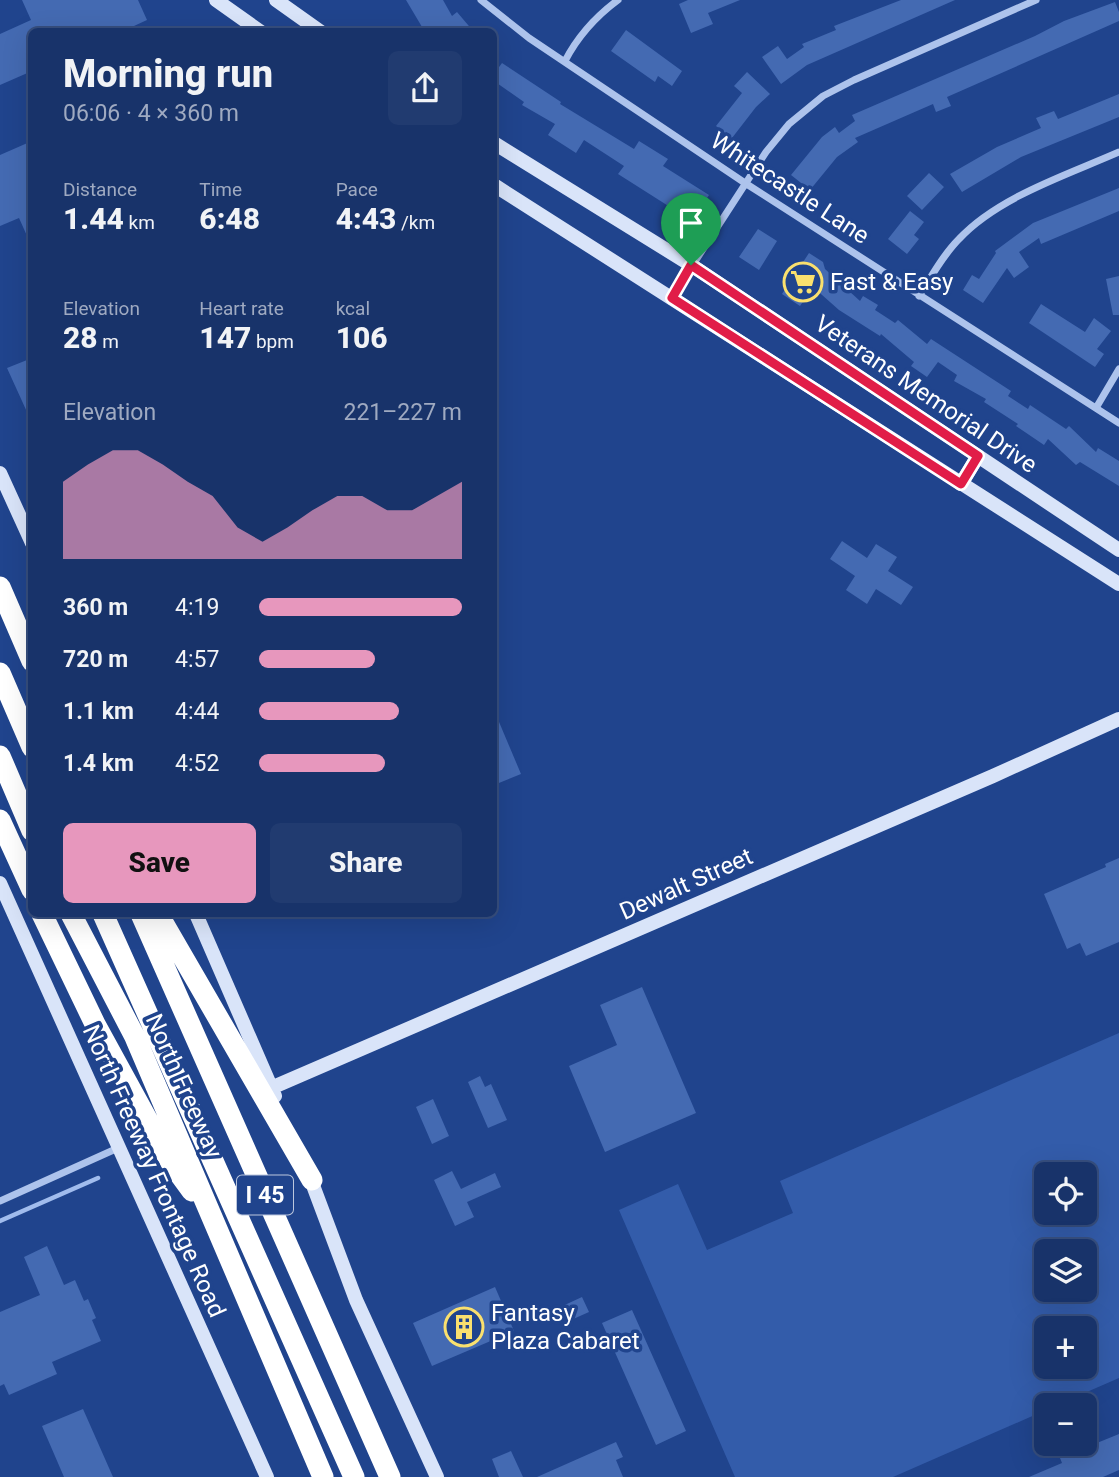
<!DOCTYPE html>
<meta charset="utf-8">
<style>
body{margin:0;font-family:Roboto,sans-serif;background:#213b70;color:#f1f3f6;height:100vh;display:flex;flex-direction:column;font-size:26px;white-space:nowrap}
*{box-sizing:border-box;margin:0}
p{font-size:23px;color:#9faac1}
.icon{flex:none;width:38px;height:38px;fill:none;stroke:currentColor;stroke-width:2;stroke-linecap:round;stroke-linejoin:round}
.map{position:relative;flex:1;overflow:hidden}
.drawer{position:absolute;left:28px;top:28px;width:469px;height:889px;display:flex;flex-direction:column;background:#18336a;border-radius:10px;box-shadow:0 7px 28px #0002,0 0 0 2px #364e7e}
.drawer>*{flex:none}
.fabs{position:absolute;left:1034px;top:1162px;display:grid;gap:14px}
.fabs a{display:grid;place-items:center;width:63px;height:63px;border-radius:10px;background:#18336a;box-shadow:0 7px 28px #0002,0 0 0 2px #364e7e;font-size:35px}
.pin{position:absolute;display:grid;place-items:center;width:60px;height:60px;color:#fff;margin:-72px -30px;border-radius:50% 50% 50% 0;rotate:-45deg;box-shadow:0 0 7px #0007}
.pin .icon{rotate:45deg}
.round{display:grid;place-items:center;flex:none;width:74px;height:74px;border-radius:10px;background:#213b70}
.headline{display:flex;align-items:center;justify-content:space-between;height:119px;padding:0 35px}
h1{font-size:38px;font-weight:800;line-height:52px}
.stats{display:grid;grid-template-columns:repeat(3,1fr);gap:10px;height:119px;padding:7px 35px}
.stats div{display:grid;align-content:center}
.stats b{font-size:30px;font-weight:800}
.stats small{font-size:19px;font-weight:400}
.stats p{font-size:19px}
.chart{height:196px;padding:14px 35px}
.chart p{display:flex;justify-content:space-between}
.chart svg{width:100%;height:126px;margin-top:7px;fill:#e797bd;opacity:.7}
.primary-button{display:flex;gap:14px;margin-top:auto;padding:14px 35px}
.primary-button a{flex:1;height:80px;border-radius:10px;background:#e797bd;color:#111;font-size:28px;font-weight:800;line-height:80px;text-align:center}
.primary-button a+a{background:#213b70;color:#f1f3f6}
ul{padding:0 35px;list-style:none;font-size:23px}
li{display:grid;grid-template-columns:112px 84px 1fr;align-items:center;height:52px}
li i{height:18px;border-radius:9px;background:#e797bd}
.map>svg:first-child{display:block}
.green{fill:#335caa;fill-rule:evenodd}
.lines{fill:none;stroke-linecap:round;stroke-linejoin:round}
.stream{stroke:#a1bced;stroke-width:4.5}
.building{fill:#446ab2}
.street{stroke:#adc3ec;stroke-width:7}
.secondary{stroke:#d9e4f9;stroke-width:14}
.highway{stroke:#fff;stroke-width:21}
.route-casing{stroke:#fff;stroke-width:14}
.route{stroke:#e11d48;stroke-width:9}
.labels{text-anchor:middle;dominant-baseline:central;stroke-width:7;stroke-linejoin:round;paint-order:stroke}
.shield{fill:#20448d;stroke:#bcc7dd;stroke-width:2}
.shield-label{font-size:23px;font-weight:bold;fill:#fff}
.street-label{font-size:24px;fill:#fff;stroke:#20448d}
.poi-label{font-size:24px;fill:#fff;stroke:#20448d;text-anchor:start}
</style>
<div class="map">
<svg width="1119" height="1477" viewBox="0 0 1119 1477">
<rect width="100%" height="100%" fill="#20448d"/>
<path class="green" d="M1119 1033V1378L1057 1405H1046V1410L893 1477H735L619 1210 678 1184 707 1250 793 1213 780 1181ZM1046 1174H1085V1213H1046ZM1046 1251H1085V1290H1046ZM1046 1328H1085V1367H1046Z"/>
<g class="lines">
<path class="stream" d="M0 1221 98 1178"/>
</g>
<path class="building" d="M22 0H138L147 20 121 32H32V71L0 85V34L31 20Z
M406 0H443L452 16 457 12 474 32H425Z
M688 0H740L708 13 713 24 691 33 679 4Z
M901 0H955L807 65 781 84 762 57 778 46 787 59 804 47 802 44 836 30 834 26Z
M1115 2 1119 12V21L947 97 951 106 936 112 933 104 855 138 858 142 837 157 810 190 791 175 822 137 835 127 839 133 855 121 852 115 1035 36 1064 21Z
M626 30 682 71 672 86 658 76 655 82 611 51Z
M502 63 561 102 560 104 634 149 639 141 668 159 663 166 709 195 692 221 618 174 624 166 584 140 576 153 548 135 555 124 522 105 524 102 494 81V74Z
M747 72 770 94 756 107 732 138 716 126 742 93 734 86Z
M1119 94V117L1021 157 962 192 950 174 997 147 1041 128 1036 118 1054 111 1058 119Z
M32 141V247L19 218 0 226V155Z
M929 173 944 187 922 210 907 196Z
M1119 188V211L1041 244 1039 238 1019 252 1029 267 1014 278 1007 268 983 303 963 290 972 275 979 279 996 253 995 251 1033 223Z
M910 211 924 222 914 235 919 239 907 254 888 239Z
M758 229 777 241 759 270 739 257Z
M809 253 823 262 825 269 860 301 863 296 878 305 875 310 895 323 898 320 927 344 931 339 1011 391 1008 396 1028 409 1030 405 1066 429 1069 426 1096 452 1098 448 1119 461V486L1080 462 1076 465 1048 439 1044 445 1016 426 1018 424 984 402 986 399 954 381 957 375 938 362 927 377 911 366 914 362 881 334 880 336 839 310 813 287 800 306 782 294Z
M1119 276V315H1113L1106 279Z
M1041 304 1085 332 1094 318 1111 331 1097 349 1104 354 1095 367 1029 323Z
M32 358V423L7 368Z
M842 541 867 558 876 544 897 557 888 571 913 587 901 605 876 589 867 604 846 590 855 576 830 559Z
M494 710 521 774 494 785Z
M1119 858V942L1086 956 1080 943 1067 949 1044 894 1106 867 1105 864Z
M642 987 696 1113 605 1152 569 1066 617 1045 600 1005Z
M480 1076 485 1087 491 1084 507 1120 488 1128 468 1082Z
M433 1099 449 1136 432 1144 416 1107Z
M452 1171 461 1189 495 1173 501 1187 467 1202 474 1217 455 1226 434 1180Z
M47 1246 64 1285 75 1280 84 1301 88 1299 96 1318 92 1320 101 1341 52 1362 57 1374 9 1395 4 1384 0 1386V1312L40 1295 24 1257Z
M495 1287 514 1331 432 1366 413 1323Z
M582 1297 589 1312 562 1324 556 1309Z
M632 1310 686 1431 656 1445 602 1323Z
M83 1409 113 1477H64L42 1426Z
M1119 1434V1470L1103 1477H1029L1062 1463 1060 1458Z
M616 1442 623 1457 616 1460 623 1477H537Z
M511 1451 523 1477H499L492 1459Z"/>
<g class="lines">
<path class="street" d="M481 0 529 38 745 183 1119 423
M565 61C578 36 595 17 618 0
M919 296C931 277 943 255 959 239 998 197 1067 175 1119 152
M672 297 766 152 789 124 823 96 854 80 1036 0
M1096 408 1119 369
M0 1201 118 1148"/>
<path class="secondary" d="M216 0 261 32
M276 0 321 32
M494 143 691 265 1119 550
M494 185 1119 584
M0 473 32 543
M961 484 978 456
M0 883 267 1477
M196 914 275 1096
M271 1088 993 776 1119 719
M308 1172 356 1300 437 1477"/>
<path class="highway" d="M0 587 32 661
M0 673 32 747
M0 756 32 831
M0 820 32 890
M42 914 95 1024 170 1161 192 1191
M71 914 135 1037 323 1477
M103 914 354 1477
M141 914 390 1477
M158 914 312 1180"/>
</g>
<g class="lines">
<defs>
<path id="route" d="M691 265 978 456 961 484 672 298Z"/>
</defs>
<use href="#route" class="route-casing"/>
<use href="#route" class="route"/>
</g>
<defs>
<symbol id="supermarket-ring" viewBox="-11 -11 22 22"><circle r="9.5" fill="#20448d" stroke="#fae06e" stroke-width="1.5"/><path d="M-6-5.5h2.5l.6 2H6L4.5 2H-2.5L-4.4-4H-6ZM-1.5 3.2a1.3 1.3 0 1 0 .1 0ZM3 3.2a1.3 1.3 0 1 0 .1 0Z" fill="#fae06e"/></symbol>
<symbol id="building-ring" viewBox="-11 -11 22 22"><circle r="9.5" fill="#20448d" stroke="#fae06e" stroke-width="1.5"/><path d="M-4-6H4V6H1V3H-1V6H-4ZM-2.5-4.3h1.7v1.8h-1.7ZM.8-4.3h1.7v1.8H.8ZM-2.5-1h1.7V.8h-1.7ZM.8-1h1.7V.8H.8Z" fill="#fae06e"/></symbol>
</defs>
<g fill-rule="evenodd">
<use href="#supermarket-ring" x="781" y="260" width="44" height="44"/>
<use href="#building-ring" x="442" y="1305" width="44" height="44"/>
</g>
<g class="labels">
<rect class="shield" x="237" y="1175.5" width="56" height="39" rx="5"/>
<g class="shield-label">
<text x="265" y="1195">I 45</text>
</g>
<g class="street-label">
<text transform="translate(790 188) rotate(33)">Whitecastle Lane</text>
<text transform="translate(926 394) rotate(34)">Veterans Memorial Drive</text>
<text transform="translate(686 884) rotate(-24)">Dewalt Street</text>
<text transform="translate(184 1086) rotate(66)">North Freeway</text>
<text transform="translate(154 1171) rotate(66)">North Freeway Frontage Road</text>
</g>
<g class="poi-label">
<text x="830" y="282">Fast &amp; Easy</text>
<text x="491" y="1313">Fantasy<tspan x="491" dy="28">Plaza Cabaret</tspan></text>
</g>
</g>
</svg>
<div class="fabs">
<a><svg class="icon" aria-label="locate" viewBox="0 0 24 24"><circle cx="12" cy="12" r="6"/><path d="M12 2v4M12 18v4M2 12h4M18 12h4"/></svg></a>
<a><svg class="icon" aria-label="layers" viewBox="0 0 24 24"><path d="M12 4l9 5-9 5-9-5zM3 14l9 5 9-5"/></svg></a>
<a>+</a>
<a>−</a>
</div>
<div class="pin" style="left:691px;top:265px;background:#1e9e55"><svg class="icon" aria-label="arrive" viewBox="0 0 24 24"><path d="M6 21V4h12l-3 4 3 4H6"/></svg></div>
<section class="drawer">
<div class="headline"><div><h1>Morning run</h1><p>06:06 · 4 × 360 m</p></div><a class="round"><svg class="icon" aria-label="share" viewBox="0 0 24 24"><path d="M12 15V3M7 8l5-5 5 5M5 13v7h14v-7"/></svg></a></div>
<div class="stats">
<div><p>Distance</p><b>1.44<small> km</small></b></div>
<div><p>Time</p><b>6:48</b></div>
<div><p>Pace</p><b>4:43<small> /km</small></b></div>
</div>
<div class="stats">
<div><p>Elevation</p><b>28<small> m</small></b></div>
<div><p>Heart rate</p><b>147<small> bpm</small></b></div>
<div><p>kcal</p><b>106</b></div>
</div>
<div class="chart"><p><span>Elevation</span>221–227 m</p>
<svg viewBox="0 0 160 44" preserveAspectRatio="none"><path d="M0 44V17L10 11L20 6L30 6L40 11L50 17L60 22L70 33L80 38L90 33L100 27L110 22L120 22L130 27L140 27L150 22L160 17V44z"/></svg>
</div>
<ul>
<li><b>360 m</b>4:19<i style="width:100%"></i></li>
<li><b>720 m</b>4:57<i style="width:57%"></i></li>
<li><b>1.1 km</b>4:44<i style="width:69%"></i></li>
<li><b>1.4 km</b>4:52<i style="width:62%"></i></li>
</ul>
<div class="primary-button"><a>Save</a><a>Share</a></div>
</section>
</div>
